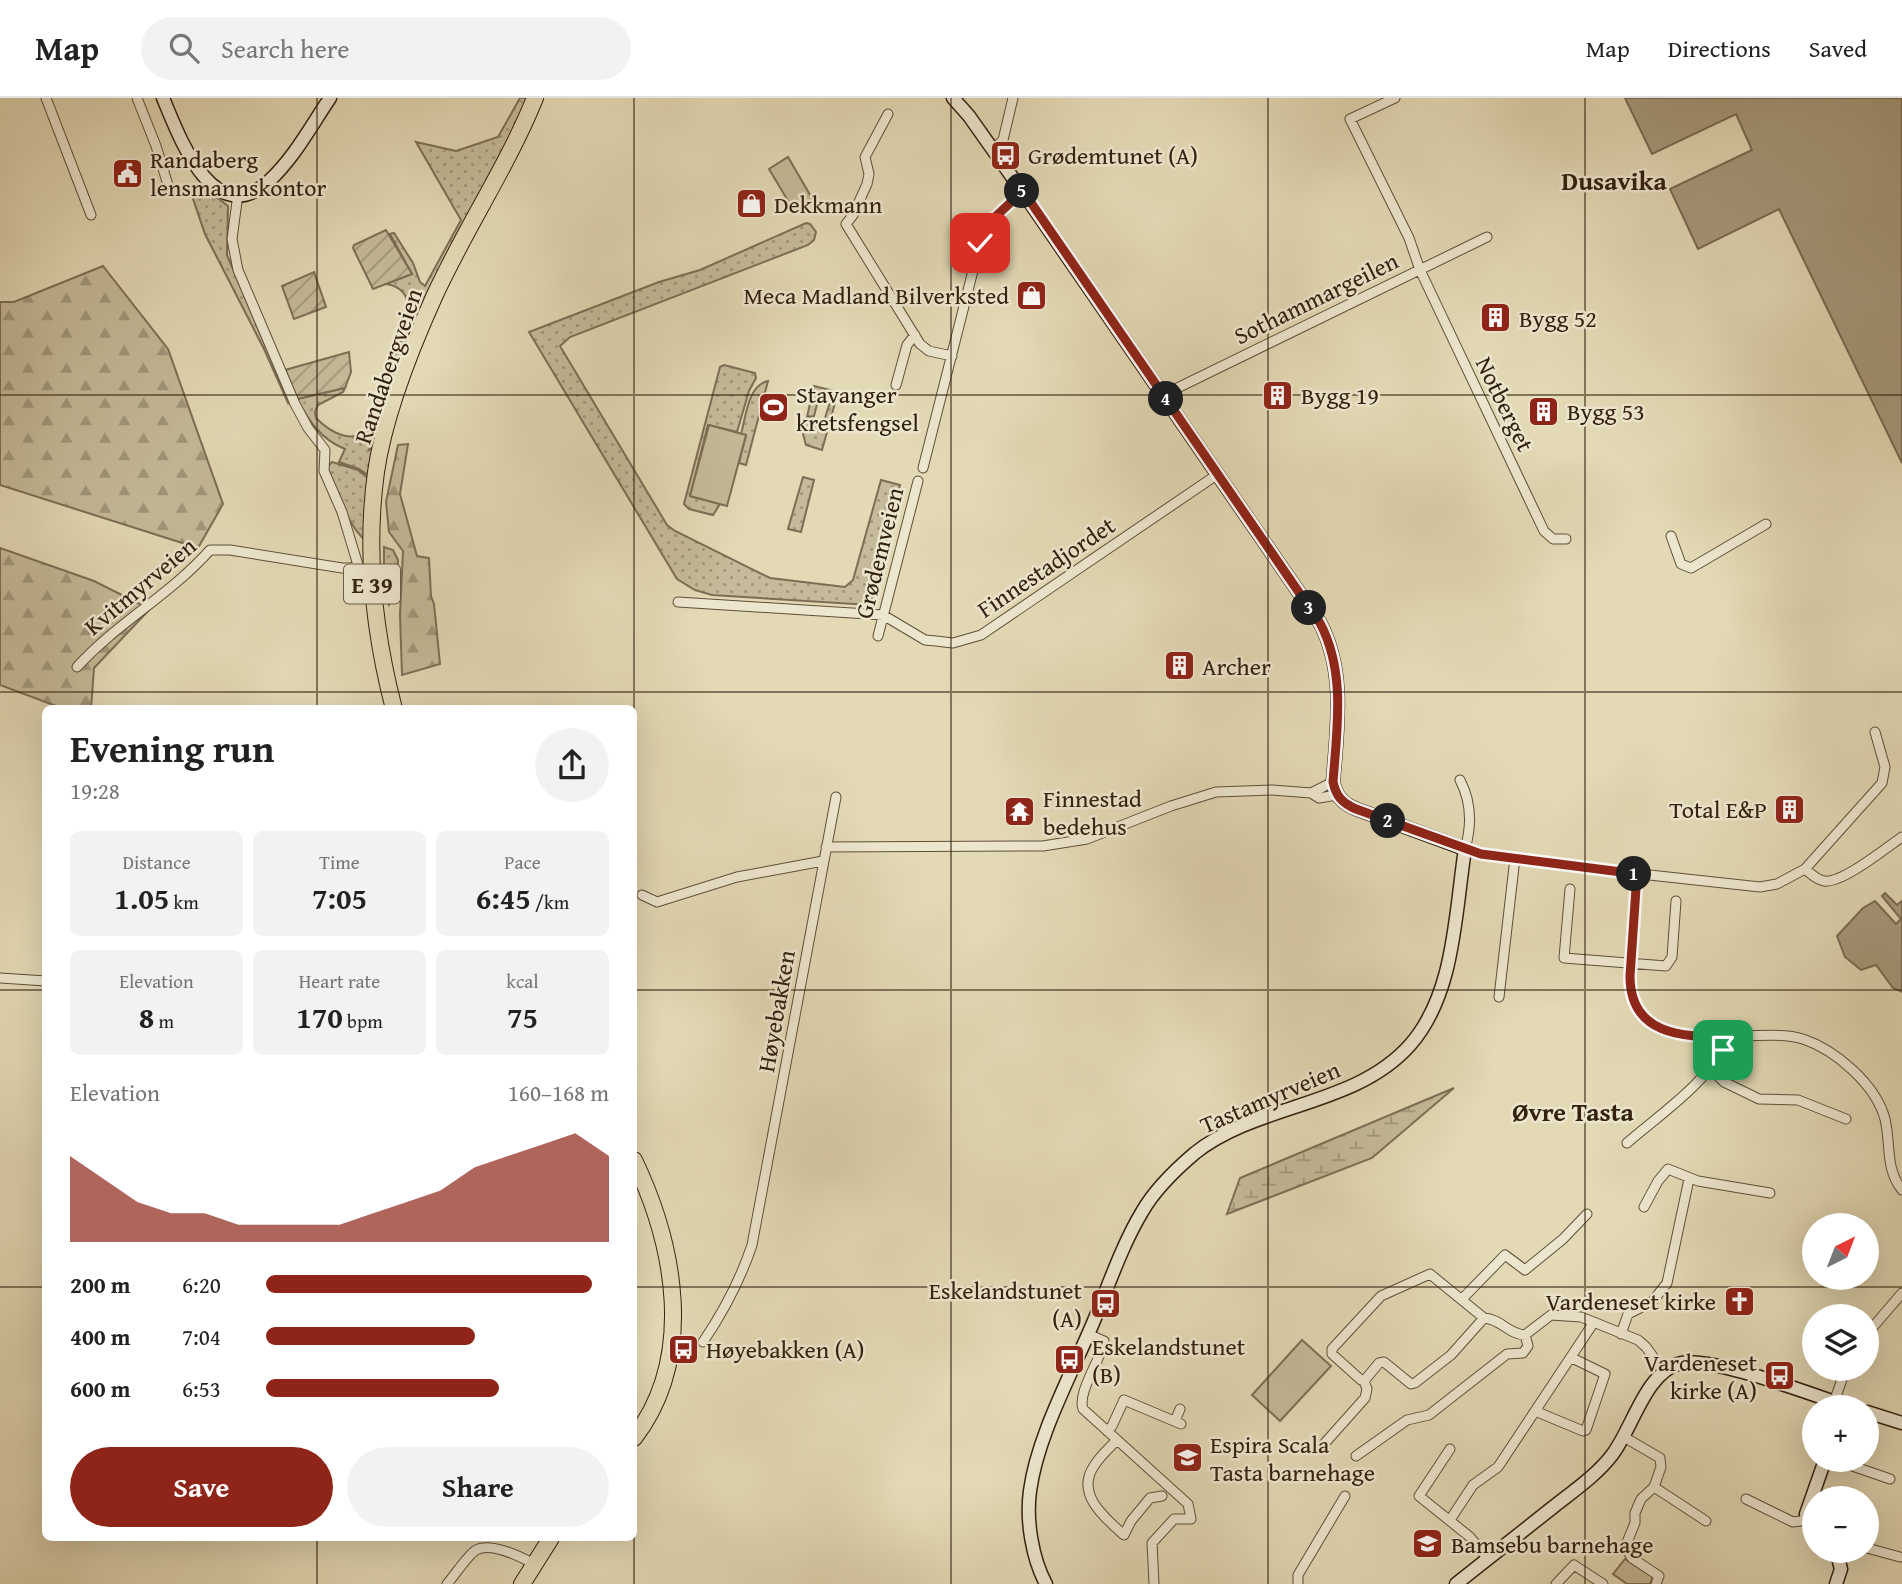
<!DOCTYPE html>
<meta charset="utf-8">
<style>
body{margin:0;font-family:"Gentium Book Plus",serif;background:#f2f2f2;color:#222;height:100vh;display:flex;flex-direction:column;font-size:26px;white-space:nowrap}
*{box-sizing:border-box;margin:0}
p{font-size:23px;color:#767676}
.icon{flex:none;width:38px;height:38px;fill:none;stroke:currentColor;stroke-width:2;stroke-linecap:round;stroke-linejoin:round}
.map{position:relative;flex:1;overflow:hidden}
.sheet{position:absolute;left:42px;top:607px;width:595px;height:836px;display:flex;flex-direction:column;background:#fff;border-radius:10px;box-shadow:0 7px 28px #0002}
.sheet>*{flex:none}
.needle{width:46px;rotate:42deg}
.buttons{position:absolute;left:1802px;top:1115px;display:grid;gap:14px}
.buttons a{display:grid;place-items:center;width:77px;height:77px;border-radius:50%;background:#fff;box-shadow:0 7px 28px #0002;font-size:35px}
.pin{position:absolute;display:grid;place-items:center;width:60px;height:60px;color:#fff;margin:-30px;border-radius:14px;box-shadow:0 4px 10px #0006}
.km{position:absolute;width:35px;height:35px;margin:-18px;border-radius:50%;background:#222;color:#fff;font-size:19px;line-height:35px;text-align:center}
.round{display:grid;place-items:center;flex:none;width:74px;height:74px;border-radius:37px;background:#f2f2f2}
.summary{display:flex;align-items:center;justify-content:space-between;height:119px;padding:0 28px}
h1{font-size:38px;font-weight:700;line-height:52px}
.stats{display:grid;grid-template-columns:repeat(3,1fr);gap:10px;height:119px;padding:7px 28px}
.stats div{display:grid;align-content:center;border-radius:10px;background:#f2f2f2;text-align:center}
.stats b{font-size:30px;font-weight:700}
.stats small{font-size:19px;font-weight:400}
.stats p{font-size:19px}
.chart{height:196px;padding:14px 28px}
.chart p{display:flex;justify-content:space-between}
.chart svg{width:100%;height:126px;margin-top:7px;fill:#8f2418;opacity:.7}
.primary-button{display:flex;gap:14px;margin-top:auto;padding:14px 28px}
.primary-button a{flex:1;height:80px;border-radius:42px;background:#8f2418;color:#fff;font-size:28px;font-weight:700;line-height:80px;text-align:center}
.primary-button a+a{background:#f2f2f2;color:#222}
ul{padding:0 28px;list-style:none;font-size:23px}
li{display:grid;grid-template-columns:112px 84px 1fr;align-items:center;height:52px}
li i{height:18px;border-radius:9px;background:#8f2418}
header{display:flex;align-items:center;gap:42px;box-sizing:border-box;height:98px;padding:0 35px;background:#fff;border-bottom:2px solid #e0e0e0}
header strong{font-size:33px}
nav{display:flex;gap:38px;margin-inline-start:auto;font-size:24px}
.search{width:490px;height:63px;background:#f2f2f2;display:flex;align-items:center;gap:18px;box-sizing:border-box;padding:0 24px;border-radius:38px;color:#767676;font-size:26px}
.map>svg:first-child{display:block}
.grass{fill:url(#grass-dots);stroke:#7c6e54;stroke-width:2}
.forest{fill:url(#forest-firs);stroke:#7c6e54;stroke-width:2}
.wetland{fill:url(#wetland-marsh);stroke:#7c6e54;stroke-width:2}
.park{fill:#c5ba99;stroke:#7c6e54;stroke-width:2}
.garden{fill:url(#garden-furrows);stroke:#7c6e54;stroke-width:2}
.water{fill:#a79a7d;stroke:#796a51;stroke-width:2}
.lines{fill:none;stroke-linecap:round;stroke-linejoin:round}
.street-casing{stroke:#5f4f38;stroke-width:11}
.secondary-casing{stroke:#33210f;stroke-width:15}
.highway-casing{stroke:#33210f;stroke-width:18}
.street{stroke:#ede6cf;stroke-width:9}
.secondary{stroke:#ede6cf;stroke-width:12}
.highway{stroke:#e3d9b5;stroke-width:16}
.route-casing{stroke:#fff;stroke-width:14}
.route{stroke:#8f2418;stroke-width:9}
.grid{fill:none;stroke:#33210f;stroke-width:2;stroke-opacity:0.55}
.labels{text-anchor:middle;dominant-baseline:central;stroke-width:5;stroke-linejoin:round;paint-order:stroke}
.shield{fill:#ede6cf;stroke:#6b5c49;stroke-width:2}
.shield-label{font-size:23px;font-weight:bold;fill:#33210f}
.poi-label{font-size:24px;fill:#33210f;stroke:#ede6cf;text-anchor:start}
.street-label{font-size:24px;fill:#33210f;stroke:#ede6cf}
.neighbourhood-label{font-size:26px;font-weight:bold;fill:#33210f;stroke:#ede6cf}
</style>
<header>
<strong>Map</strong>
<div class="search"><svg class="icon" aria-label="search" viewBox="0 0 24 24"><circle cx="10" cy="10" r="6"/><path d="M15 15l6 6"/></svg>Search here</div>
<nav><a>Map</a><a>Directions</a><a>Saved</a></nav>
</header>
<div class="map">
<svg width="1902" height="1486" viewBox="0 0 1902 1486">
<defs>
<pattern id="grass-dots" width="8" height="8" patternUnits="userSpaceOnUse" patternTransform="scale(1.75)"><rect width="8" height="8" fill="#c5ba99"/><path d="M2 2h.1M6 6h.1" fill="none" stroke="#a1977b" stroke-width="1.8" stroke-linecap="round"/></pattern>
<pattern id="forest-firs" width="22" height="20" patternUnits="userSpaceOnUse" patternTransform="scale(1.75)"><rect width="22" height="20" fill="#c5ba99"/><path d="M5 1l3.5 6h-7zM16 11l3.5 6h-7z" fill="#a1977b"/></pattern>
<pattern id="wetland-marsh" width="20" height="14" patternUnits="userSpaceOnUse" patternTransform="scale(1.75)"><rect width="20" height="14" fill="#c5ba99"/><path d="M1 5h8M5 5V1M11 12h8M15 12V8" fill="none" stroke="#a1977b"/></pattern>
<pattern id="garden-furrows" width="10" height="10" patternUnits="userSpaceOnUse" patternTransform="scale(1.75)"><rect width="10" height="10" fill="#c5ba99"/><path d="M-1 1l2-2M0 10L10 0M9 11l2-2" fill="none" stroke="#a1977b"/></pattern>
</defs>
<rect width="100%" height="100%" fill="#e3d9b5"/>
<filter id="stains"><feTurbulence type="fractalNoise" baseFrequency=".00286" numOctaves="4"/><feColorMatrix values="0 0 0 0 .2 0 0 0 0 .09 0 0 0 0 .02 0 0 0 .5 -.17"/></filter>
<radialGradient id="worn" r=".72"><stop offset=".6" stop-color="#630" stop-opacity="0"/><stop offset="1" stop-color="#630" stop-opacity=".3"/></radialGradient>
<path class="grass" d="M520 0H530L374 349 368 352 376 350 371 379 359 371 339 364 345 351C320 341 309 323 297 301L345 290 343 294 318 307 315 314 316 320C329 333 351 347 366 332L397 250C410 229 419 191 386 186L412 176 390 136 394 135 413 165 420 184 425 188 461 122 416 44 456 53 498 39Z
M196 88 198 93 204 90 228 108 227 157 289 303 288 305 264 251 205 136 190 92Z
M806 125 810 126 816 134 814 142 808 147 570 239 560 248 667 427 675 433 770 480 845 489 853 482 881 382 900 387 870 507 712 497 695 492 677 481 529 234 659 184 700 172Z
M724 267 755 275 756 280 749 293 737 334 708 327 690 398 720 406 713 417 689 411 684 406 720 269Z
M768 283 746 367 739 365 746 337 741 336C746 318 748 287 768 283Z
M814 288 838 294 822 352 806 347 803 336 806 322 824 323 832 298 823 296 822 299H819L814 318 807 319Z
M332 364 358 372 369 381 366 443C347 427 338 395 328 373V369Z
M803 379 814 382 801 434 788 431Z
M384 449 393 452 398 462 396 497 389 507 384 487Z"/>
<path class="forest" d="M103 168 168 251 223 406 198 450 0 387V204H14Z
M408 346 400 396 417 458 429 460 431 498 434 506 440 566 402 577 400 517 403 453 389 434 386 404 398 347Z
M0 450 94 483 150 511 94 570 91 611H64L0 587Z"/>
<path class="wetland" d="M1454 990 1372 1060 1227 1116 1240 1080Z"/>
<path class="park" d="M788 59 813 102 794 113 769 71Z
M709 327 746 337 727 408 690 398Z
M1302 1242 1331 1268 1280 1323 1252 1297Z
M1625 1461 1653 1479 1650 1486H1627L1613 1476Z"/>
<path class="garden" d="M386 132 412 176 373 191 353 150 354 147Z
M314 174 326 209 294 221 282 188Z
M349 254 351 274 345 290 297 301 285 272Z"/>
<path class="water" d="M1625 0H1902V365L1779 111 1698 151 1670 91 1752 52 1736 16 1652 56Z
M1885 795 1897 807 1902 803V894L1893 890 1876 867 1861 872 1845 859 1837 838 1863 810 1875 803 1896 826 1901 821 1882 798Z"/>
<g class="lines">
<defs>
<path id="street" d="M46 0 91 117
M137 0 156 48 168 87
M1395 0 1350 21 1409 140 1420 172 1544 433 1553 441H1566
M888 16 865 59 869 76 867 86 853 117 846 126 920 246 929 253 952 258
M993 51 1003 42 1013 0
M896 287 907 247 915 237
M1163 297 1487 139
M923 370 980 145 994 120 1022 93
M1671 438 1681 466 1691 470 1766 426
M678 504 883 517 925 542 936 543 953 545 981 537 1218 376
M878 538 918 383
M77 569C117 525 171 496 210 452H230L342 470H351L358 467 342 414 324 373 325 352 308 330 295 306 238 172 232 141 238 96
M1460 682C1472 705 1472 727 1465 751L1481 756 1576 769 1760 789 1777 786 1805 771 1882 685 1885 669 1875 634
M1311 695 1333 684
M826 749 1043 748 1087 741 1171 708 1216 694 1272 692 1311 695 1319 700 1337 697
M1805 771C1811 776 1817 782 1824 783 1842 786 1887 749 1902 739
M1637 776 1630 890C1645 969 1751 925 1803 941 1836 952 1876 987 1885 1021 1891 1046 1885 1071 1902 1092
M1570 791 1564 860 1666 868 1672 859 1676 803
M642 797 657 804 737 779 823 763
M0 880 46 883
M1499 899 1515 760
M1711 971 1724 984 1759 1001 1798 1002 1846 1021
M1627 1045C1660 1016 1713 982 1727 939
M1644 1109 1658 1083 1668 1071 1698 1083 1770 1095
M1430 1176 1484 1220 1451 1257 1415 1285 1411 1286 1384 1264 1379 1265 1364 1283 1361 1282 1332 1256V1251L1381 1198Z
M1462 1201 1505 1157 1525 1172 1563 1141 1587 1116
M1484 1220C1501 1221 1508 1236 1525 1237L1551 1217 1581 1219 1638 1242 1646 1249 1664 1274
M1088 1236 1104 1243C1101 1262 1077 1294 1083 1311L1188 1406 1191 1421H1174L1152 1445 1154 1486
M1621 1236 1628 1216 1652 1204 1667 1185 1689 1081
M1867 1236 1902 1195
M703 1244C724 1213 740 1183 752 1147L836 699
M1834 1304 1846 1270
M1535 1313 1583 1333 1586 1332 1605 1276 1572 1260
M1175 1323 1180 1311
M1107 1333 1112 1328 1124 1302 1181 1326
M1624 1339 1660 1360 1661 1369 1654 1389 1706 1423
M1117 1342C1109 1350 1100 1358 1094 1368 1075 1396 1105 1420 1124 1437L1131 1423 1150 1400 1162 1398
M1324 1346 1365 1300 1367 1291 1364 1283
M1450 1351 1419 1398 1470 1439 1488 1461
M1356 1358 1407 1322 1429 1317 1507 1256 1523 1255 1528 1248 1525 1237
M1835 1362 1890 1381
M1654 1389 1641 1401 1635 1415V1425L1625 1449 1632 1460 1659 1478 1656 1486
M1746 1401 1793 1424 1807 1422
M1450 1422 1473 1387 1498 1369 1594 1224
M1867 1450 1900 1459
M447 1486C455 1477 467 1458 476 1452 491 1444 521 1459 534 1466
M1298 1486V1477L1345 1398
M1556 1486 1574 1467 1603 1486"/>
<path id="secondary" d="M163 0C179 38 213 134 269 83 294 60 311 28 330 0
M953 0 969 18 1022 93 1320 525C1346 574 1337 631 1333 684 1336 698 1342 705 1356 711L1465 751C1455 815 1455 896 1410 947 1355 1009 1258 1005 1195 1055 1175 1072 1155 1091 1142 1114 1122 1147 1108 1189 1093 1225 1071 1277 1037 1339 1030 1393 1026 1422 1032 1460 1046 1486
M1867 1314 1902 1325
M1815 1433 1807 1422 1806 1416 1825 1362
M1456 1486C1488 1461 1520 1435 1552 1410 1572 1394 1597 1377 1612 1357 1633 1330 1645 1274 1681 1265 1712 1258 1815 1298 1850 1309
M1836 1486 1841 1471 1836 1452"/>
<path id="highway" d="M394 611C374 534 365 454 376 374 384 319 411 250 434 199 465 131 507 69 535 0
M634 1062C675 1148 696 1259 634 1340
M522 1486 551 1440"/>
</defs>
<use href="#street" class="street-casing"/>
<use href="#secondary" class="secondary-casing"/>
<use href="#highway" class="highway-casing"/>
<use href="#street" class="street"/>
<use href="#secondary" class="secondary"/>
<use href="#highway" class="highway"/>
</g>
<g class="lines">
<defs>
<path id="route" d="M980 145 994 120 1023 93 1320 525C1346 574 1337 631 1333 684 1336 698 1342 705 1356 711L1481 756 1637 776 1630 878C1630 937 1682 939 1727 939L1723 952"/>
</defs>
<use href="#route" class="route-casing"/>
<use href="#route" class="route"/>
</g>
<path class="grid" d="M317 0V611M634 0V1486M951 0V1486M1268 0V1486M1585 0V1486M0 297H1902M0 594H1902M0 892H46M634 892H1902M0 1189H46M634 1189H1902M317 1440V1486"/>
<defs>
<symbol id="bus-square" viewBox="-11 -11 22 22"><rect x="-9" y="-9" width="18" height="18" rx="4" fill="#8f2418" stroke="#ede6cf"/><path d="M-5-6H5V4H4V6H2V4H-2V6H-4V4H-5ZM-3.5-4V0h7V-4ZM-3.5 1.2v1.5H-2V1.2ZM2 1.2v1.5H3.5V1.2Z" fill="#fff"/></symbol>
<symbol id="civic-square" viewBox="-11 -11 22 22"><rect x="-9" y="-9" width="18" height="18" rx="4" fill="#8f2418" stroke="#ede6cf"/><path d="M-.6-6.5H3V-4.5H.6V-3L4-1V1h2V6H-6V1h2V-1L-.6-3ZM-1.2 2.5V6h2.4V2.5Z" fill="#fff"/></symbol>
<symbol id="shop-square" viewBox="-11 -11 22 22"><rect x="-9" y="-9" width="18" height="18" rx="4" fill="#8f2418" stroke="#ede6cf"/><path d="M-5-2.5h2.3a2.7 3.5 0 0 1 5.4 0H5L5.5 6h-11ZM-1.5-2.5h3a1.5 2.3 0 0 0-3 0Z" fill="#fff"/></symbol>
<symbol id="building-square" viewBox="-11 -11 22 22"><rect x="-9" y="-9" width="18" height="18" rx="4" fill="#8f2418" stroke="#ede6cf"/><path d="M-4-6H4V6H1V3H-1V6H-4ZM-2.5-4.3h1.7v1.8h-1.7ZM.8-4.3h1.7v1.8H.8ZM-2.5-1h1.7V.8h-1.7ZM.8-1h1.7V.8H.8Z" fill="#fff"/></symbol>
<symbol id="stadium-square" viewBox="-11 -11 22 22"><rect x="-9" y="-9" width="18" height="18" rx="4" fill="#8f2418" stroke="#ede6cf"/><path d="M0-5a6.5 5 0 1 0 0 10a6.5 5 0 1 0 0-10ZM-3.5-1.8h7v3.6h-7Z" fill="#fff"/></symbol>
<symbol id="temple-square" viewBox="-11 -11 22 22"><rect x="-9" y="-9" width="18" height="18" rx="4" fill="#8f2418" stroke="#ede6cf"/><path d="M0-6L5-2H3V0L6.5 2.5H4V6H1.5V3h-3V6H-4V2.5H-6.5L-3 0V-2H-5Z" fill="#fff"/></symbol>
<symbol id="church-square" viewBox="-11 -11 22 22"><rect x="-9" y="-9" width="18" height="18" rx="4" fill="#8f2418" stroke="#ede6cf"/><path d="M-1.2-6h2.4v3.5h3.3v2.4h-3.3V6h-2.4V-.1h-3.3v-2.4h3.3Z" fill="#fff"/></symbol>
<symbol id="school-square" viewBox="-11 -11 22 22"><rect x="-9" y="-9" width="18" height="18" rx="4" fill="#8f2418" stroke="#ede6cf"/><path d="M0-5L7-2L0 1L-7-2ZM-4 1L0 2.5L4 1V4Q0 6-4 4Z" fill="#fff"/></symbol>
</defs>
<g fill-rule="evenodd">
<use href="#bus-square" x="988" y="40" width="35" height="35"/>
<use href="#civic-square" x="110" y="58" width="35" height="35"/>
<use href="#shop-square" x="734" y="88" width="35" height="35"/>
<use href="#shop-square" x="1014" y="180" width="35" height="35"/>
<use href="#building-square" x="1478" y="202" width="35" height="35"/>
<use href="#building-square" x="1260" y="280" width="35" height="35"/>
<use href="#stadium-square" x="756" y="292" width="35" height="35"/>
<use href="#building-square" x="1526" y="296" width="35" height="35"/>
<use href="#building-square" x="1162" y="550" width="35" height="35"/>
<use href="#building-square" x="1772" y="694" width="35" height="35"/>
<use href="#temple-square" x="1002" y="696" width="35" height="35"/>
<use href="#church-square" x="1722" y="1186" width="35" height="35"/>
<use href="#bus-square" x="1088" y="1188" width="35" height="35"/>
<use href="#bus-square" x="666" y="1234" width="35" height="35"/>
<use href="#bus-square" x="1052" y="1244" width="35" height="35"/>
<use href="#bus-square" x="1762" y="1260" width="35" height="35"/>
<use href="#school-square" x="1170" y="1342" width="35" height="35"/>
<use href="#school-square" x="1410" y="1428" width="35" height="35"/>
</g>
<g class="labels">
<rect class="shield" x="344" y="466.5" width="56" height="39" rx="5"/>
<g class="shield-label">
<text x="372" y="486">E 39</text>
</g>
<g class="poi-label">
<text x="1028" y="57">Grødemtunet (A)</text>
<text x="150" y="61">Randaberg<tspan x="150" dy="28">lensmannskontor</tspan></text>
<text x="774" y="106">Dekkmann</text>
<text x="1009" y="197" text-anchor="end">Meca Madland Bilverksted</text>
<text x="1519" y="220">Bygg 52</text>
<text x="796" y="296">Stavanger<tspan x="796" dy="28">kretsfengsel</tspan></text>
<text x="1301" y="297">Bygg 19</text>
<text x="1567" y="313">Bygg 53</text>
<text x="1202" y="568">Archer</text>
<text x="1043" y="700">Finnestad<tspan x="1043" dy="28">bedehus</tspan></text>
<text x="1767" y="711" text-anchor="end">Total E&amp;P</text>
<text x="1082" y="1192" text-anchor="end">Eskelandstunet<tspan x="1082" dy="28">(A)</tspan></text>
<text x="1716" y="1203" text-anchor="end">Vardeneset kirke</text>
<text x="1092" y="1248">Eskelandstunet<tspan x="1092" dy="28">(B)</tspan></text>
<text x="706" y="1251">Høyebakken (A)</text>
<text x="1757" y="1264" text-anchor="end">Vardeneset<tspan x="1757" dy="28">kirke (A)</tspan></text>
<text x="1210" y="1346">Espira Scala<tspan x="1210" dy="28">Tasta barnehage</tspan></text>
<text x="1451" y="1446">Bamsebu barnehage</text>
</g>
<g class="street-label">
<text transform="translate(1316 200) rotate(-26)">Sothammargeilen</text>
<text transform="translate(388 268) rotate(-71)">Randabergveien</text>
<text transform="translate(1505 306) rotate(64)">Notberget</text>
<text transform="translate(879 455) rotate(-76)">Grødemveien</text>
<text transform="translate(1046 469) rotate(-34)">Finnestadjordet</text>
<text transform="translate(140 488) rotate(-40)">Kvitmyrveien</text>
<text transform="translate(776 913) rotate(-80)">Høyebakken</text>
<text transform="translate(1270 999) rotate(-23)">Tastamyrveien</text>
</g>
<g class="neighbourhood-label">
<text x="1614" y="82">Dusavika</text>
<text x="1573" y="1013">Øvre Tasta</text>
</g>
</g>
<rect width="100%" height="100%" filter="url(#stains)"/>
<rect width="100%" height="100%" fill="url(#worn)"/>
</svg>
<div class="buttons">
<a><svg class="needle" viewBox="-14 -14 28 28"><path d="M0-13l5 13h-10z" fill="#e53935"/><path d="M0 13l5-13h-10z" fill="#767676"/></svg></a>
<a><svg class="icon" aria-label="layers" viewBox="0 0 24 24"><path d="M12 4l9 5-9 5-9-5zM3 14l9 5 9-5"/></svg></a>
<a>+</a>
<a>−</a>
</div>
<div class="pin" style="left:1723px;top:952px;background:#1e9e55"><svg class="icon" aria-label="arrive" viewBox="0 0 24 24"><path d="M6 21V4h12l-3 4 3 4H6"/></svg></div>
<div class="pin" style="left:980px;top:145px;background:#d93025"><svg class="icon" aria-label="check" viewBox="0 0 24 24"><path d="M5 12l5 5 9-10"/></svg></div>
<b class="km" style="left:1634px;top:776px">1</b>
<b class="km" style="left:1388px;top:723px">2</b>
<b class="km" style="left:1309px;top:510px">3</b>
<b class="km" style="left:1166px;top:301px">4</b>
<b class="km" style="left:1022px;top:93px">5</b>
<section class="sheet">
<div class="summary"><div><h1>Evening run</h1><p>19:28</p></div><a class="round"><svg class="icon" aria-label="share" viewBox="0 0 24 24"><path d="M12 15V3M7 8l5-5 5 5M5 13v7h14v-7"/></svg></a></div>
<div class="stats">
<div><p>Distance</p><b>1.05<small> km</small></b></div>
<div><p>Time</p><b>7:05</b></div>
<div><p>Pace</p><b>6:45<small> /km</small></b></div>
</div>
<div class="stats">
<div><p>Elevation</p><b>8<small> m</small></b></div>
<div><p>Heart rate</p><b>170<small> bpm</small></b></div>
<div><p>kcal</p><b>75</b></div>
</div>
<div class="chart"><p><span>Elevation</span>160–168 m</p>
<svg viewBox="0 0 160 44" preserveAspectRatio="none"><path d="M0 44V14L10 22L20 30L30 34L40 34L50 38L60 38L70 38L80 38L90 34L100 30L110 26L120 18L130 14L140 10L150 6L160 14V44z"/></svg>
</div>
<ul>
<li><b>200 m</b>6:20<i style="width:95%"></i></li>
<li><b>400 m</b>7:04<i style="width:61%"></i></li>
<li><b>600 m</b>6:53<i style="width:68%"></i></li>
</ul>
<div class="primary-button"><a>Save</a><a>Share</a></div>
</section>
</div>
